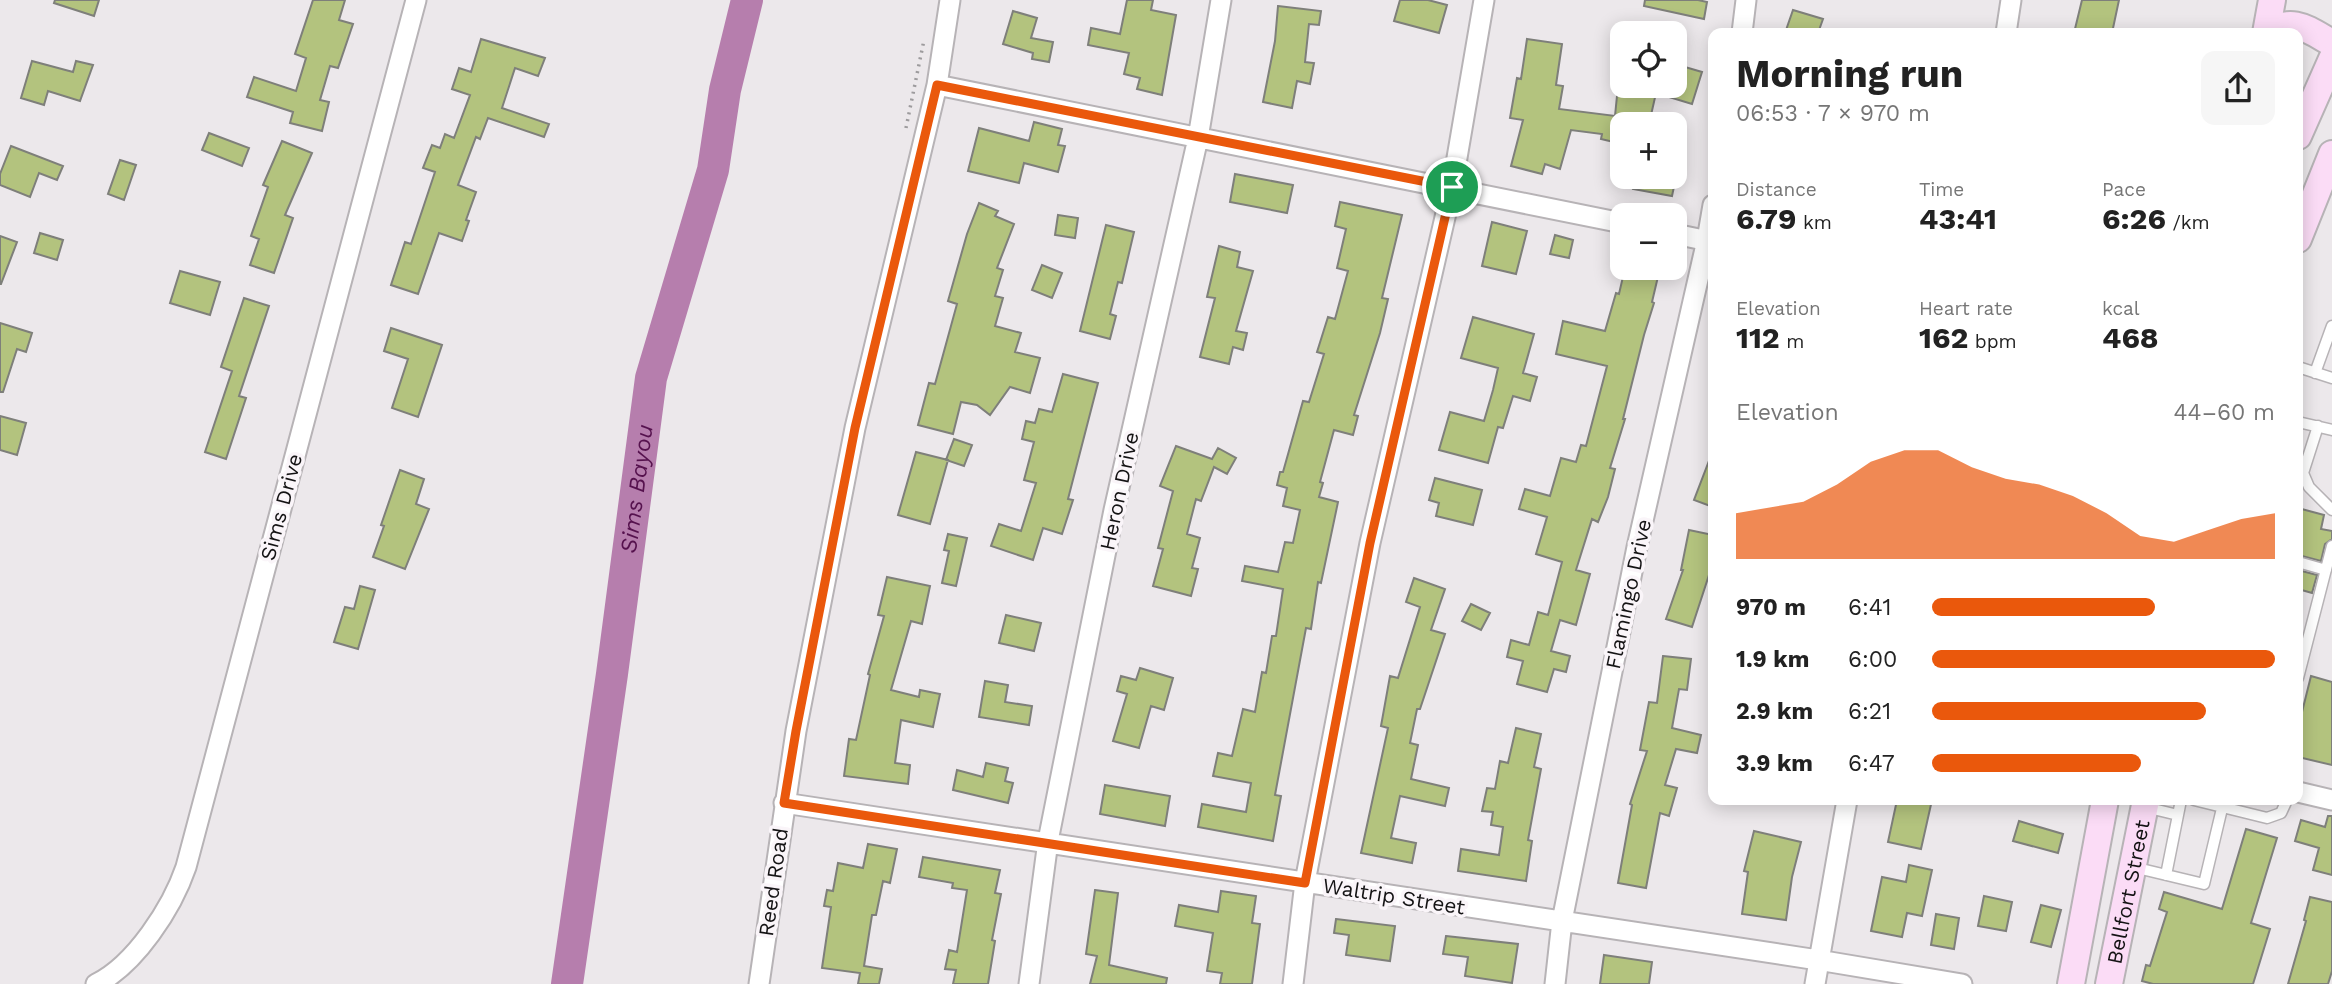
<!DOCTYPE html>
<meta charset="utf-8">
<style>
body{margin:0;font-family:"Work Sans",sans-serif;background:#f6f6f6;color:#222;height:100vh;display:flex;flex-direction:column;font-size:26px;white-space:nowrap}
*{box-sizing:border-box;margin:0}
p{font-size:23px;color:#767676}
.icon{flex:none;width:38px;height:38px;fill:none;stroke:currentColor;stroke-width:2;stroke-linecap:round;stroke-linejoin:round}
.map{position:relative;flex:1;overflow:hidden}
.panel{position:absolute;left:1708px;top:28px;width:595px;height:777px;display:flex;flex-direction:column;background:#fff;border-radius:14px;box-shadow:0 4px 18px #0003}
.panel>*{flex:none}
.tools{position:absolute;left:1610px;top:21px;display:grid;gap:14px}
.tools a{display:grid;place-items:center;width:77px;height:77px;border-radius:14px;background:#fff;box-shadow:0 4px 18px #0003;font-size:35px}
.pin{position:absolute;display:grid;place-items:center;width:60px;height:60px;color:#fff;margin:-30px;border:4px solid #fff;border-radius:50%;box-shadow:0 2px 7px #0007}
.round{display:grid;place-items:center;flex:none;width:74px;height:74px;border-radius:14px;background:#f6f6f6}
.head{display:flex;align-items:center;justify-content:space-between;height:119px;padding:0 28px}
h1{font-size:38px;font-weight:700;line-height:52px}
.metrics{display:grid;grid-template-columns:repeat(3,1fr);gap:10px;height:119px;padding:7px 28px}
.metrics div{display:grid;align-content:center}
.metrics b{font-size:30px;font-weight:700}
.metrics small{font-size:19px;font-weight:400}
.metrics p{font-size:19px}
.chart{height:196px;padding:14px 28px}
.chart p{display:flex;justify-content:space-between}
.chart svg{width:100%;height:126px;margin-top:7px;fill:#ea580c;opacity:.7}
ul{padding:0 28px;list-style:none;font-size:23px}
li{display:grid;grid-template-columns:112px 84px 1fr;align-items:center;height:52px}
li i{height:18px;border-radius:9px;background:#ea580c}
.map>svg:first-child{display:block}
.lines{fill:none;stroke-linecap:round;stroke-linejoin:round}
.river{stroke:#b67ead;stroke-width:32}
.building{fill:#b3c37e;stroke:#7e7f7a;stroke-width:2}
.service-casing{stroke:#b7b3b6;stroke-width:13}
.minor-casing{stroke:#b7b3b6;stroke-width:23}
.secondary-casing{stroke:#b7b3b6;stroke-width:30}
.path{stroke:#9d9b9d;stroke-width:3.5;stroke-dasharray:2 5;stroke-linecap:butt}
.service{stroke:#fff;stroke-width:10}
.minor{stroke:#fff;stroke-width:19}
.secondary{stroke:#fbdcf6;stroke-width:26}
.route-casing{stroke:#fff;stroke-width:14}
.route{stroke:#ea580c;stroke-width:9}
.labels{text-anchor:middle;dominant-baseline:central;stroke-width:7;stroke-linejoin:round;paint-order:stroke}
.street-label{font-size:21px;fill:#141314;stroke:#faf5f9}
.water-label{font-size:23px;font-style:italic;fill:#56124e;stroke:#faf5f9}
</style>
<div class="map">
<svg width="2332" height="984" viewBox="0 0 2332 984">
<rect width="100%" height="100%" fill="#ece8eb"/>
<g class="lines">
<path class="river" id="s1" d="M567 984 612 674 651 378 713 170 725 90 747 0"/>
</g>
<path class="building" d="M55 0H99L94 16 54 3Z
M313 0H345L339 20 353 24 338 68 330 66 320 100 329 102 322 131 290 123 293 112 247 97 254 77 296 91 306 58 295 54Z
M1127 0H1153L1151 10 1176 15 1162 95 1137 89 1140 78 1124 74 1129 53 1088 45 1091 28 1120 34Z
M1400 0H1428L1447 5 1439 33 1394 21Z
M1645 0H1698L1707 2 1704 19 1644 6Z
M2082 0H2119L2112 33H2074Z
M1278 6 1321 11 1319 25 1309 24 1305 62 1314 63 1310 84 1297 81 1292 108 1263 102 1275 41Z
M1793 10 1823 19 1818 33H1785Z
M1013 11 1037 18 1031 38 1053 42 1049 62 1032 59 1033 53 1003 44Z
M481 39 545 58 538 76 515 68 502 108 549 124 544 137 488 118 480 139 476 137 458 185 476 192 466 220 469 221 462 241 439 233 418 294 391 285 405 242 411 244 435 172 423 168 432 145 440 148 445 134 454 138 470 95 452 89 459 68 471 72Z
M1527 39 1562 44 1556 85 1563 86 1559 109 1615 116 1618 86H1675V64L1702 72 1692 104 1656 93 1649 124H1622V144L1601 139 1602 134 1571 130 1560 169 1545 164 1542 174 1511 166 1523 120 1510 118 1517 78 1521 79Z
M32 61 73 72 76 61 93 65 80 101 48 91 44 105 21 98Z
M1034 122 1062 129 1058 145 1065 146 1058 172 1024 163 1019 183 968 171 979 128 1029 141Z
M209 133 249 148 242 166 202 150Z
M282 141 312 153 285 215 293 218 274 273 250 265 259 239 251 236 268 187 263 185Z
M11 146 63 166 57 180 39 173 30 197 0 185V174Z
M120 160 136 165 124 200 108 194Z
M1235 174 1293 185 1287 213 1230 202Z
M1635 177H1676L1672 196 1633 189Z
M1340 202 1402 215 1382 298 1388 299 1380 333 1354 415 1358 416 1353 435 1334 430 1320 482 1323 483 1319 497 1338 502 1321 583 1318 582 1311 629 1306 628 1275 795 1281 796 1273 841 1198 827 1202 804 1246 812 1251 783 1213 776 1218 753 1232 756 1243 709 1255 712 1262 672 1266 673 1272 636H1276L1283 589 1242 581 1245 566 1278 572 1285 542 1293 543 1300 510 1283 506 1287 488 1277 485 1280 472H1283L1303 401 1309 402 1324 354 1317 352 1328 317 1335 319 1348 271 1337 268 1346 229 1335 226Z
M979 203 998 211 995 216 1014 224 997 268 1003 270 995 296 1003 298 995 326 1021 333 1015 352 1040 358 1030 393 1010 387 990 415 977 405 961 402 953 434 918 425 929 383 935 384 957 304 948 301 967 234Z
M1058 215 1078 218 1075 238 1055 235Z
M1492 222 1527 231 1516 274 1482 266Z
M1106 225 1134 232 1122 283 1118 282 1110 314 1116 316 1110 339 1080 331Z
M40 233 63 240 57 260 34 253Z
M1555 235 1573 240 1569 258 1550 254Z
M0 236 17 242 1 284H0Z
M1219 246 1240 252 1237 267 1253 271 1236 331 1247 333 1243 350 1233 347 1229 364 1200 357 1215 298 1207 297Z
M1042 265 1062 273 1052 298 1032 290Z
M1625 268H1660L1652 302 1654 303 1644 335 1623 419H1625L1610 468 1615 469 1608 497 1598 522 1592 519 1576 570 1590 574 1576 625 1560 620 1551 651 1570 656 1566 672 1554 669 1547 692 1517 684 1523 661 1507 657 1511 640 1529 645 1538 612 1548 615 1562 562 1536 554 1547 517 1519 509 1525 489 1550 496 1561 458 1576 462 1581 445 1586 446 1607 366 1556 354 1563 321 1605 331 1616 293 1619 294Z
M180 271 220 282 210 315 170 303Z
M244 298 269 306 239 396 246 398 226 459 205 452 232 371 221 367Z
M1473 317 1534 334 1523 373 1537 377 1530 401 1513 396 1503 428 1498 427 1488 463 1439 450 1450 412 1484 421 1493 390 1498 368 1461 358Z
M0 323 32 333 26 352 17 349 3 392H0Z
M391 328 442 345 418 417 392 408 408 359 384 351Z
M1063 374 1098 383 1068 499 1073 500 1062 534 1043 528 1033 560 991 546 999 524 1021 531 1036 483 1024 480 1034 442 1022 439 1026 421 1035 423 1039 409 1052 412Z
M0 416 26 423 17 455 0 450Z
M954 439 972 445 964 466 946 460Z
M1176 446 1212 459 1218 448 1236 458 1227 474 1214 467 1201 501 1196 499 1187 534 1200 538 1192 568 1198 569 1191 596 1153 586 1163 549 1158 548 1173 491 1160 486Z
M916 452 948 460 930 524 898 515Z
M1712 453H1713V507L1694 500Z
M400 470 424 479 416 504 429 509 405 569 373 557 384 526 381 525Z
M1435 478 1482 490 1473 525 1436 516 1439 503 1429 500Z
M2298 508 2324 515 2321 529 2332 531V539L2325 544 2321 561 2298 555Z
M1689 530 1713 535V576L1709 575 1692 627 1666 619 1683 570H1681Z
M948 534 967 538 956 586 942 583 949 551 944 550Z
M2298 570 2317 575 2312 593 2298 589Z
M887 577 930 586 922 624 911 621 891 690 919 697 920 690 940 694 933 727 901 720 895 763 910 765 908 784 844 776 849 739 856 740 870 675 868 674 884 616 878 615Z
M1414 578 1445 589 1431 630 1445 634 1420 709H1417L1410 743 1418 745 1411 779 1449 788 1445 806 1400 796 1391 838 1416 843 1412 863 1361 853 1388 728 1381 726 1390 676 1398 678 1420 607 1406 602Z
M360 586 375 590 358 649 334 642 345 607 354 609Z
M1471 604 1490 613 1481 630 1462 621Z
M1006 615 1041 623 1034 651 999 643Z
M1663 656 1691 659 1687 690 1679 689 1672 728 1701 735 1697 753 1676 749 1665 785 1677 788 1669 816 1660 813 1646 888 1618 883 1632 805 1630 804 1647 751 1640 750 1649 702 1657 703Z
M1140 668 1173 678 1164 710 1151 706 1139 748 1113 741 1127 694 1117 691 1121 676 1136 680Z
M2311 676 2332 682V765L2298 757V728Z
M985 681 1008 685 1005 702 1032 706 1029 725 979 717Z
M1516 728 1541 734 1534 767 1541 769 1528 840 1532 841 1526 881 1458 871 1461 849 1499 855 1503 827 1491 825 1493 812 1482 811 1487 788 1495 789 1500 761 1508 763Z
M986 763 1008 768 1005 781 1013 783 1008 803 953 790 957 770 983 777Z
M1105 785 1170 796 1165 826 1100 814Z
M1897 800H1932L1921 849 1888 842Z
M2328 816H2332V875L2313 870 2319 848 2295 841 2301 820 2325 827Z
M2019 821 2063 834 2058 853 2013 841Z
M2246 829 2277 838 2251 923 2270 929 2253 984H2153L2142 981 2146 965 2150 966 2167 912 2159 909 2164 892 2222 909Z
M1754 831 1801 842 1792 877 1786 920 1742 914 1748 872 1744 871Z
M868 844 897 849 890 883 883 881 876 915H872L864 966 882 969 879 984H858L860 973 822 968 831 907 824 906 827 890 833 891 838 863 863 868Z
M923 857 1000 870 995 893 1001 894 992 940 995 941 988 984H953L956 970 945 969 949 950 957 952 967 890 952 888 953 883 919 877Z
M1909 865 1932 870 1922 916 1907 913 1902 937 1871 931 1882 877 1906 882Z
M1095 890 1118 893 1109 965 1167 978 1166 984H1090L1097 956 1086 954Z
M1221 891 1256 896 1252 923 1260 924 1252 984H1220L1222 973 1207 971 1213 933 1175 926 1179 905 1218 912Z
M1984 896 2012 902 2006 931 1978 926Z
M2310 897 2332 902V971L2328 984H2288L2306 921 2304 920Z
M2041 905 2061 910 2051 947 2031 942Z
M1936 914 1959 918 1954 949 1931 945Z
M1336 919 1395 926 1390 961 1346 955 1349 935 1334 933Z
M1446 936 1518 944 1512 983 1465 976 1468 957 1443 954Z
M1604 955 1652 962 1649 984H1600Z"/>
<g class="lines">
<defs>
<path id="service" d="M2298 367 2332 378
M2315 373 2332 326
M2298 422 2332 430
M2298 471 2303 473 2318 426
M2303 473 2309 487 2332 510
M2298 562 2326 570
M2298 678 2332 546
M2194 800 2267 818 2281 813 2287 800
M2145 807 2178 815
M2133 867 2204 884 2224 800
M2166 875 2181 800"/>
<path id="minor" d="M1742 33 1746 0
M2006 33 2011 0
M937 85 1622 223
M1675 234 1713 242
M2298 792 2332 800
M784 803 1818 960 1962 984
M96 984C135 965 172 908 186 867L416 0
M759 984 796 731 855 428 937 85 950 0
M1029 984 1048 841 1114 510 1198 138 1221 0
M1293 984 1305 882 1370 543 1452 187 1484 0
M1555 984 1562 921 1637 547 1707 240 1713 205
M1815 984 1847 800"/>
<g id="secondary">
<path d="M2266 33 2272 0"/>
<path d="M2267 33C2293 16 2307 29 2332 43"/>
<path d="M2298 136 2332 59"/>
<path d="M2298 239 2332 154"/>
<path d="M2071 984 2105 800"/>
<path id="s2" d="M2109 984 2146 800"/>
</g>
</defs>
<use href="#service" class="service-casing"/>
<use href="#minor" class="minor-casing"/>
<use href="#secondary" class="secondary-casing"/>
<path class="path" d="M906 128 924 40"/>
<use href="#service" class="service"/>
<use href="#minor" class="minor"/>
<use href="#secondary" class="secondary"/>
</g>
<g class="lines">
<defs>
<path id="route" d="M937 85 1452 187 1370 543 1305 883 784 803 796 731 855 428Z"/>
</defs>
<use href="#route" class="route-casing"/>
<use href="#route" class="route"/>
</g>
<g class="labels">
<g class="street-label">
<text transform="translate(1119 491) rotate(-78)">Heron Drive</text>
<text transform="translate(281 507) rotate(-75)">Sims Drive</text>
<text transform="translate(1628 594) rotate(-78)">Flamingo Drive</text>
<text transform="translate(773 882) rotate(-82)">Reed Road</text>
<text stroke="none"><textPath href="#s2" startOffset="94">Bellfort Street</textPath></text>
<text transform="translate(1394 896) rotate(9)">Waltrip Street</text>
</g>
<g class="water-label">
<text stroke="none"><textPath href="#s1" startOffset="500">Sims Bayou</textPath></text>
</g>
</g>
</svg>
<div class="tools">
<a><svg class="icon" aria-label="locate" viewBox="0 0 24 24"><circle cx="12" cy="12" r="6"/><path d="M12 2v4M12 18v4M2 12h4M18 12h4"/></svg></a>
<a>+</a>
<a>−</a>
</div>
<div class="pin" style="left:1452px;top:187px;background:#1e9e55"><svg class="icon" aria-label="arrive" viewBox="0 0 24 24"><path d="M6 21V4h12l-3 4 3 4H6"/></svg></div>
<section class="panel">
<div class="head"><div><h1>Morning run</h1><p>06:53 · 7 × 970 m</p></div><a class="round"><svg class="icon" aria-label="share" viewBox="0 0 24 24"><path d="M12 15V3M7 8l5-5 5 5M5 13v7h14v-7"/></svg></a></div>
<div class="metrics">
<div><p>Distance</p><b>6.79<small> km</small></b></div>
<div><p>Time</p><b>43:41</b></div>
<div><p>Pace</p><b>6:26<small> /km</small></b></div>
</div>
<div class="metrics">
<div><p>Elevation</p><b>112<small> m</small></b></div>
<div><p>Heart rate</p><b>162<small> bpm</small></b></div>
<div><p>kcal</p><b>468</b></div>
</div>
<div class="chart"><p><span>Elevation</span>44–60 m</p>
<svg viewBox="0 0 160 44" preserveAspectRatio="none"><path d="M0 44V28L10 26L20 24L30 18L40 10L50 6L60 6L70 12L80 16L90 18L100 22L110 28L120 36L130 38L140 34L150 30L160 28V44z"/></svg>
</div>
<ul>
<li><b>970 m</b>6:41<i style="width:65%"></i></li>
<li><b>1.9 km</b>6:00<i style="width:100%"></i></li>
<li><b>2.9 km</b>6:21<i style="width:80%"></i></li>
<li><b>3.9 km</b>6:47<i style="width:61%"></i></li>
</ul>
</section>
</div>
